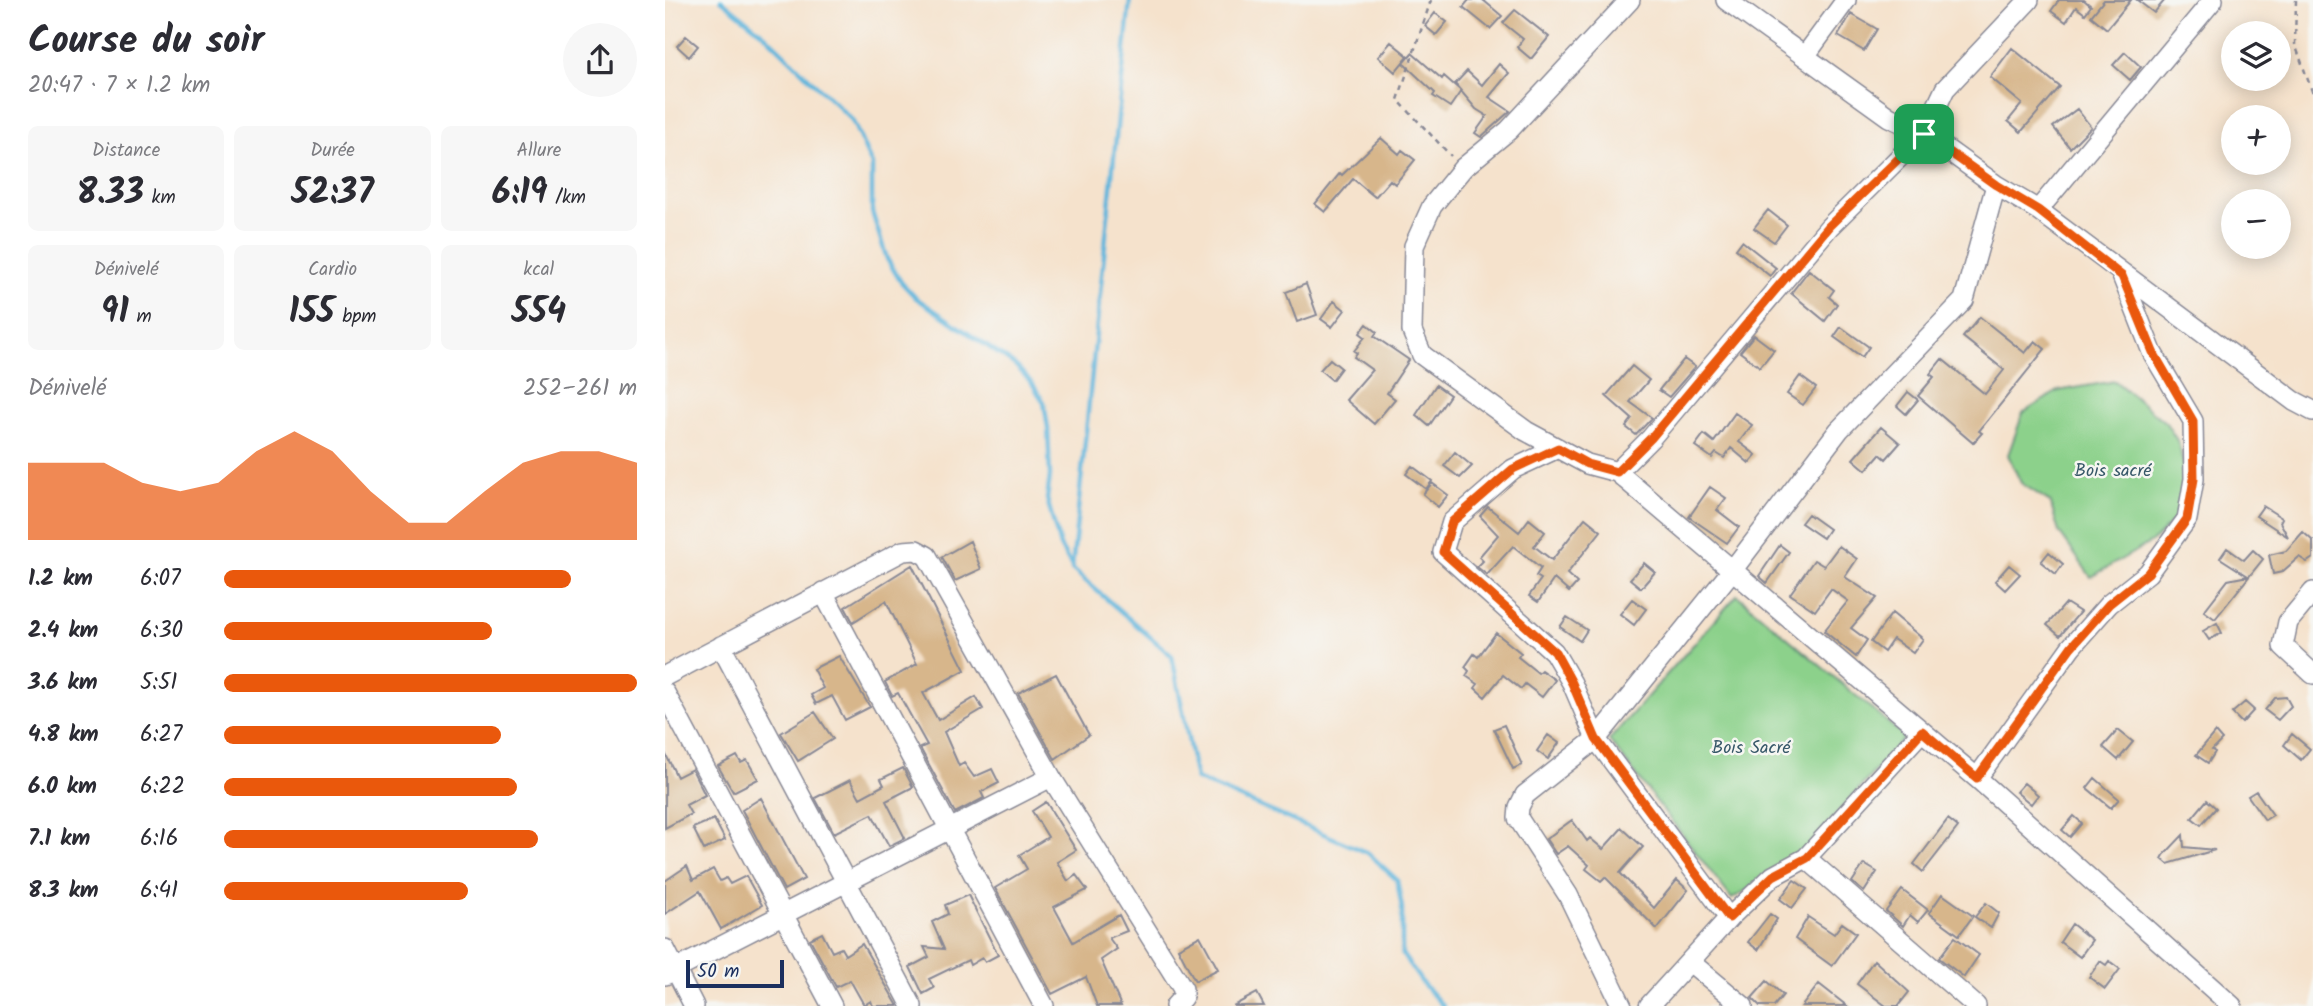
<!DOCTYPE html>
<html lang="fr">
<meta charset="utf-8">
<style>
body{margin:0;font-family:Kalam,sans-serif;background:#f7f7f7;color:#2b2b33;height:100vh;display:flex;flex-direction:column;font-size:26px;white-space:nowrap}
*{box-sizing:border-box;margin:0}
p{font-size:23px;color:#7c7c81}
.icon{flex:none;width:38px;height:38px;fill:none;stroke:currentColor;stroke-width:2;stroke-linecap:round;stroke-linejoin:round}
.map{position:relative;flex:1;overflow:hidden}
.side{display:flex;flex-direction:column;background:#fff;width:665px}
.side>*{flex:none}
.fabs{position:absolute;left:1556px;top:21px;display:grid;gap:14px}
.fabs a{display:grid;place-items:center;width:70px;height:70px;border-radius:50%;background:#fff;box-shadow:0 4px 18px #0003;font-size:35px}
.scale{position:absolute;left:21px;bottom:18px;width:98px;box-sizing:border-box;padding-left:7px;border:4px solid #1b2f5e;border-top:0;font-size:19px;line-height:24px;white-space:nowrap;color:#1b2f5e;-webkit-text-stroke:5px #f6f6f2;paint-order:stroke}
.pin{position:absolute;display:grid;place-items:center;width:60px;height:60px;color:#fff;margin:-30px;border-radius:14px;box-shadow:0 4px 10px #0006}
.round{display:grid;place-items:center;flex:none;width:74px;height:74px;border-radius:37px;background:#f7f7f7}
.head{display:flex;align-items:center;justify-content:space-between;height:119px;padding:0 28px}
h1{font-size:38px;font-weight:700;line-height:52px}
.metrics{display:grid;grid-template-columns:repeat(3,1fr);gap:10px;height:119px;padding:7px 28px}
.metrics div{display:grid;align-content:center;border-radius:10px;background:#f7f7f7;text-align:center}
.metrics b{font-size:35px;font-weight:700}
.metrics small{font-size:19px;font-weight:400}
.metrics p{font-size:19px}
.chart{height:196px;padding:14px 28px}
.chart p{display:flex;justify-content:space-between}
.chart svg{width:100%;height:126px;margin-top:7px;fill:#ea580c;opacity:.7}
ul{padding:0 28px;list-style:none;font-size:23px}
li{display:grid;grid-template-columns:112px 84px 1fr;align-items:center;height:52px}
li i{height:18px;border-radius:9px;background:#ea580c}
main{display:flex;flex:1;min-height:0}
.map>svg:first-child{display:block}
.green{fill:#8cd18b;stroke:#548074;stroke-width:2}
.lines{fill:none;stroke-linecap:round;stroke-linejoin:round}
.stream{stroke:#5fb5dc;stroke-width:4.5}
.building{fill:#d7b68b}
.minor-casing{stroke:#888895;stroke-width:22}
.path{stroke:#888895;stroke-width:2.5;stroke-dasharray:5 5;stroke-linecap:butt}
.minor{stroke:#fff;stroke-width:19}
.route-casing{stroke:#fff;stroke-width:14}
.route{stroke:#ea580c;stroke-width:9}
.labels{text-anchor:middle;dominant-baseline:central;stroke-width:5;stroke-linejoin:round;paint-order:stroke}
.park-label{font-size:18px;fill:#375869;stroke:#f6f6f2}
</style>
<main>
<section class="side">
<div class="head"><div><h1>Course du soir</h1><p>20:47 · 7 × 1.2 km</p></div><a class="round"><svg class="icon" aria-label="share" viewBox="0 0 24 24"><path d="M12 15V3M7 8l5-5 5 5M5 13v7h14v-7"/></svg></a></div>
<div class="metrics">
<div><p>Distance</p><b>8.33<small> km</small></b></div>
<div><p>Durée</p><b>52:37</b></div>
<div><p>Allure</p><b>6:19<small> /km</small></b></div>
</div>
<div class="metrics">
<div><p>Dénivelé</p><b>91<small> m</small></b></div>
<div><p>Cardio</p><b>155<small> bpm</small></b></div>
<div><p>kcal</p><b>554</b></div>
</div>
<div class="chart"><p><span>Dénivelé</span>252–261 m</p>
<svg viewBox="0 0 160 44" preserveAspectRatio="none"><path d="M0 44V17L10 17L20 17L30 24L40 27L50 24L60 13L70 6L80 13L90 27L100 38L110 38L120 27L130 17L140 13L150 13L160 17V44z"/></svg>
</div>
<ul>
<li><b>1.2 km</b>6:07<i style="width:84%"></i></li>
<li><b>2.4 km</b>6:30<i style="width:65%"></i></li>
<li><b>3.6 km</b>5:51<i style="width:100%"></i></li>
<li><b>4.8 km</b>6:27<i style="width:67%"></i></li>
<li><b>6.0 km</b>6:22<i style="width:71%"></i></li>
<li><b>7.1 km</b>6:16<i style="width:76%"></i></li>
<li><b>8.3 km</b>6:41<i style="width:59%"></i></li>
</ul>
</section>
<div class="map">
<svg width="1648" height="1006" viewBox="0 0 1648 1006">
<rect width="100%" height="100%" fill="#f6f6f2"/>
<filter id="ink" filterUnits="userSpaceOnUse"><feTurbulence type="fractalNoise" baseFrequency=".0143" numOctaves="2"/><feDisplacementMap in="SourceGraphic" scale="14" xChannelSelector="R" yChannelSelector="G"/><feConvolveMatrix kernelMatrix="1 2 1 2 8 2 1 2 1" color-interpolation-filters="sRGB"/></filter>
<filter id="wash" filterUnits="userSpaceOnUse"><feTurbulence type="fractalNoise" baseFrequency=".00686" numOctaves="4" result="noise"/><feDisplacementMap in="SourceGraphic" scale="28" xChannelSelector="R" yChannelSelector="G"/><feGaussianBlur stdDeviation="1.57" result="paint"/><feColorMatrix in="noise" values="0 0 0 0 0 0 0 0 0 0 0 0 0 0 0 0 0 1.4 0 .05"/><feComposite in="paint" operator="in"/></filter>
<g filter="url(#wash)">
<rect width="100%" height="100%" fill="#f5e2cc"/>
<path class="green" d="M1450 381 1501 423 1513 442 1520 470 1511 518 1488 541 1426 577 1394 532 1385 502 1356 483 1343 455 1358 413 1393 391Z
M1072 595 1240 737 1131 860 1067 899 944 740Z"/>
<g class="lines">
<path class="stream" d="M56 0 100 35 187 120 207 165V212L222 259 236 282 251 298 350 365 367 383 379 403 383 428 385 476 382 499 395 546 407 567
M465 0 407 569 507 656 531 779 703 853 732 880 737 908V954L758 984 778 1006"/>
</g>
<g id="blocks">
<path class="building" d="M804 0H818L837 16 825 29 798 7Z
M1394 0H1419L1426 6 1420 14 1411 7 1401 22 1386 11Z
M1439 0H1466L1442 29 1426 16Z
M1472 0H1500L1489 13Z
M850 10 884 37 866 59 852 47 858 39 838 23Z
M770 13 782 22 771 35 760 26Z
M1186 14 1212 29 1199 51 1173 36Z
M21 36 33 46 24 57 12 46Z
M726 42 743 56 730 72 713 57Z
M1347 48 1395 87 1356 132 1343 121 1357 104 1325 77Z
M1460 52 1476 67 1465 80 1448 65Z
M747 53 777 79 779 76 796 91 785 107 768 96 770 93 738 63Z
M834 64 844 73 824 97 845 111 816 137 810 133 822 116 811 109 790 84 802 71 817 85Z
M1412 109 1426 127 1405 148 1388 127Z
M716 138 734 154 737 150 750 160 730 184 725 180 710 197 688 179 660 212 650 204 675 173 677 175Z
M1103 210 1122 225 1109 242 1089 228Z
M1077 241 1111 268 1105 276 1071 249Z
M1144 270 1169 290 1164 297 1172 304 1160 321 1126 293Z
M641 284 652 315 632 322 621 292Z
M669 301 680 310 667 327 656 319Z
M1315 317 1360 353 1370 341 1380 349 1314 431 1317 433 1308 443 1253 396 1269 377 1265 374 1277 359 1320 394 1339 370 1298 337Z
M702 324 712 332 709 336 744 360 722 393 730 399 709 424 681 400 707 370 689 357 692 353 689 351 700 337 695 333Z
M1176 327 1204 347 1197 357 1169 337Z
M1089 335 1109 350 1095 367 1075 352Z
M665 359 676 368 667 380 655 370Z
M1019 359 1030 367 1004 397 994 390Z
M967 366 984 380 965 402 987 418 971 435 961 427 967 419 941 396Z
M1135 376 1151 388 1138 405 1122 394Z
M771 385 785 395 764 426 751 415Z
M1243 392 1253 400 1241 414 1232 406Z
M1070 413 1087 425 1074 442 1091 455 1084 463 1066 448 1059 458 1051 453 1047 458 1030 446 1039 434 1049 442Z
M1216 427 1235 443 1221 459 1215 454 1201 470 1188 459Z
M790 452 807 466 795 478 779 466Z
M747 466 767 481 761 489 741 474Z
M767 483 783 495 773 507 758 494Z
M1045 487 1061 498 1052 510 1074 527 1062 543 1024 517Z
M1598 506 1617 518 1615 522 1623 537 1591 516Z
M823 507 854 532 864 519 880 532 869 546 887 560 920 518 936 531 902 574 912 583 904 592 889 579 873 602 864 596 876 579 871 576 876 568 848 546 822 575 812 567 818 561 814 557 833 535 815 516Z
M1143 514 1164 529 1158 538 1136 523Z
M1638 532 1648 541V558L1642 562 1634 557 1617 572 1608 574 1604 555 1621 551Z
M305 541 316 569 290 581 277 557Z
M1115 545 1124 552 1102 583 1094 576Z
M1174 546 1192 559 1180 577 1212 598 1186 628 1202 640 1191 657 1159 631 1183 601 1166 589 1150 611 1125 594 1149 560 1159 566Z
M1562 548 1579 560 1588 550 1598 559 1550 619 1539 611 1563 580 1583 576 1555 558Z
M1384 552 1398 564 1391 574 1376 562Z
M979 563 990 572 976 588 965 579Z
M247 565 300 670 258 693 273 720 311 697 318 709 279 732 294 766 299 763 309 777 327 769 334 783 316 792 319 798 290 813 255 748 262 745 233 693 227 696 220 682 252 664 221 601 188 622 180 607Z
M1344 565 1355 574 1340 590 1330 581Z
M967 599 981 609 969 625 955 614Z
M1401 603 1415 612 1395 636 1382 625Z
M1227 613 1258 639 1248 653 1228 639 1219 652 1206 642Z
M902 617 922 630 915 641 895 627Z
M1552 623 1557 633 1544 640 1538 631Z
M831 633 856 653 853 657 873 673 876 670 890 680 877 697 860 684 856 689 838 675 820 697 810 688 813 684 801 676 804 671 800 667 809 654 813 657Z
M174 656 205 707 180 720 167 696 151 704 146 695 158 688 148 669Z
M391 674 424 735 390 759 353 693Z
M1621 697 1626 706 1613 720 1600 710 1610 698Z
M1580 702 1589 710 1577 723 1567 713Z
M150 712 168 739 133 761 116 733Z
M839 725 857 765 848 769 829 729Z
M1453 730 1468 742 1453 760 1438 747Z
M1550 732 1557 740 1547 750 1550 752 1543 763 1531 755Z
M1627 734 1645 749 1636 760 1619 745Z
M883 735 894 743 883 759 872 751Z
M0 753 12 777 27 769 40 795 21 805 26 814 0 828Z
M72 756 76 763 82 760 93 779 68 792 53 766Z
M238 768 248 787 221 801 240 838 224 846 207 814 169 833 150 798 185 780 195 798 219 785 216 779Z
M1430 778 1454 799 1446 808 1422 788Z
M1359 783 1373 795 1366 804 1351 792Z
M1591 791 1608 815 1600 820 1583 796Z
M96 798 139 879 119 890 77 810Z
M1542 800 1551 808 1536 825 1527 818Z
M381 802 411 850 392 862 403 881 411 875 422 890 389 907 408 942 454 915 462 931 444 938 452 949 436 960 456 1006H432L421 977 387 994 330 888 362 869 354 855 383 837 367 811Z
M1409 816 1417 823 1405 837 1397 830Z
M49 819 60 840 39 850 28 828Z
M1283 819 1293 827 1258 872 1249 864Z
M907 820 922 841 925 838 938 849 957 828 978 847 955 873 989 908 1012 880 1023 890 992 929 940 877 936 881 921 869 924 865 903 846 891 854 881 839Z
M1518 835 1519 847 1550 850 1503 864 1497 859 1499 855Z
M1199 864 1212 872 1199 892 1187 882Z
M22 866 28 880 48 869 55 881 61 878 65 884 81 876 97 905 56 929 35 891 0 914V881Z
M1129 880 1142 889 1127 908 1115 899Z
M1237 890 1263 910 1253 922 1245 915 1238 926 1221 911Z
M1277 894 1308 916 1294 935 1264 913Z
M303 895 333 955 320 962 317 958 305 965 303 960 264 979 269 988 258 994 245 967 264 957 259 947 279 949 267 922 283 914 280 905Z
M1321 903 1334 913 1326 928 1310 917Z
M1105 914 1112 919 1093 950 1083 942Z
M1143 917 1169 934 1177 923 1191 933 1167 966 1130 939Z
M1407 924 1427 940 1415 957 1395 942Z
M157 933 167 952 176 948 180 955 197 944 233 1006H208L206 1001 199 1005 185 980 171 987 145 939Z
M535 936 553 969 530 981 513 948Z
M1290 937 1314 955 1299 977 1274 958Z
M1209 960 1244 992 1233 1006H1221L1192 984Z
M1435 961 1441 965 1444 961 1455 969 1440 989 1424 977Z
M1102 981 1118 995 1109 1006H1095L1087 998Z
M1154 984 1182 1006H1137Z
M592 993 599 1006H568Z"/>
</g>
</g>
<g filter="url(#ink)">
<use href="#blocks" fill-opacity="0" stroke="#888895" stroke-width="2"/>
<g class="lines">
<defs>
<path id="minor" d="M965 0 844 130 798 168 767 206 749 246 747 331 757 355 861 431 922 464 952 472 1312 778 1567 1006
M1061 0 1224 117 1259 133 1331 185 1373 210 1629 401 1648 411
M1140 56 1181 0
M1373 210 1548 0
M893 448 848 469 787 522 778 552 889 652 907 683 931 739 1064 918
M952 472 986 438 1164 227 1259 133 1280 89 1364 0
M158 592 379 1006
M1648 592 1623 622 1618 646 1648 674
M56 646 247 1006
M0 676 238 551 251 550 262 556 386 777 518 989V997L510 1006
M0 693 167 1006
M1312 778 1406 647 1444 604 1483 573 1522 519 1529 479 1528 421 1487 352 1457 276
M1141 858 1311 1006
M0 949 29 1006
M1025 962 1078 1006
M0 975 386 777
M957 1006 903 895 853 818 854 807 860 795 931 739 1069 568 1174 430 1299 300 1331 185
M984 1006 1064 918 1108 876 1141 858 1257 731"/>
</defs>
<use href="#minor" class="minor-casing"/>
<path class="path" d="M766 0 733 100 786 156
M1631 0 1630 44 1648 94"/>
<use href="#minor" class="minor"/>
</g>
</g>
<g class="lines" filter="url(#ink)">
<defs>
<path id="route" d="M1259 134 1331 185 1373 210 1457 276 1488 352 1528 421 1529 479 1522 519 1483 573 1444 604 1406 647 1312 778 1257 731 1142 858 1108 876 1064 918 931 739 907 683 890 652 778 552 787 522 848 469 893 448 922 464 952 472 986 438 1164 226Z"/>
</defs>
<use href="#route" class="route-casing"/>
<use href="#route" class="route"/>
</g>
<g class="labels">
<g class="park-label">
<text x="1448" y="471">Bois sacré</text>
<text x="1086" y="748">Bois Sacré</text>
</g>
</g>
</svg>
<div class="fabs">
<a><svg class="icon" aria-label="layers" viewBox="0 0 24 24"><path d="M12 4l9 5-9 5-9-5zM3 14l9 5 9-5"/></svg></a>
<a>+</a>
<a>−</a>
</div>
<div class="scale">50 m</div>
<div class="pin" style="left:1259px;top:134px;background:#1e9e55"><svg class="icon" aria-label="arrive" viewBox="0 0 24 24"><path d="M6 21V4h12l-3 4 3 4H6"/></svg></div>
</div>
</main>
